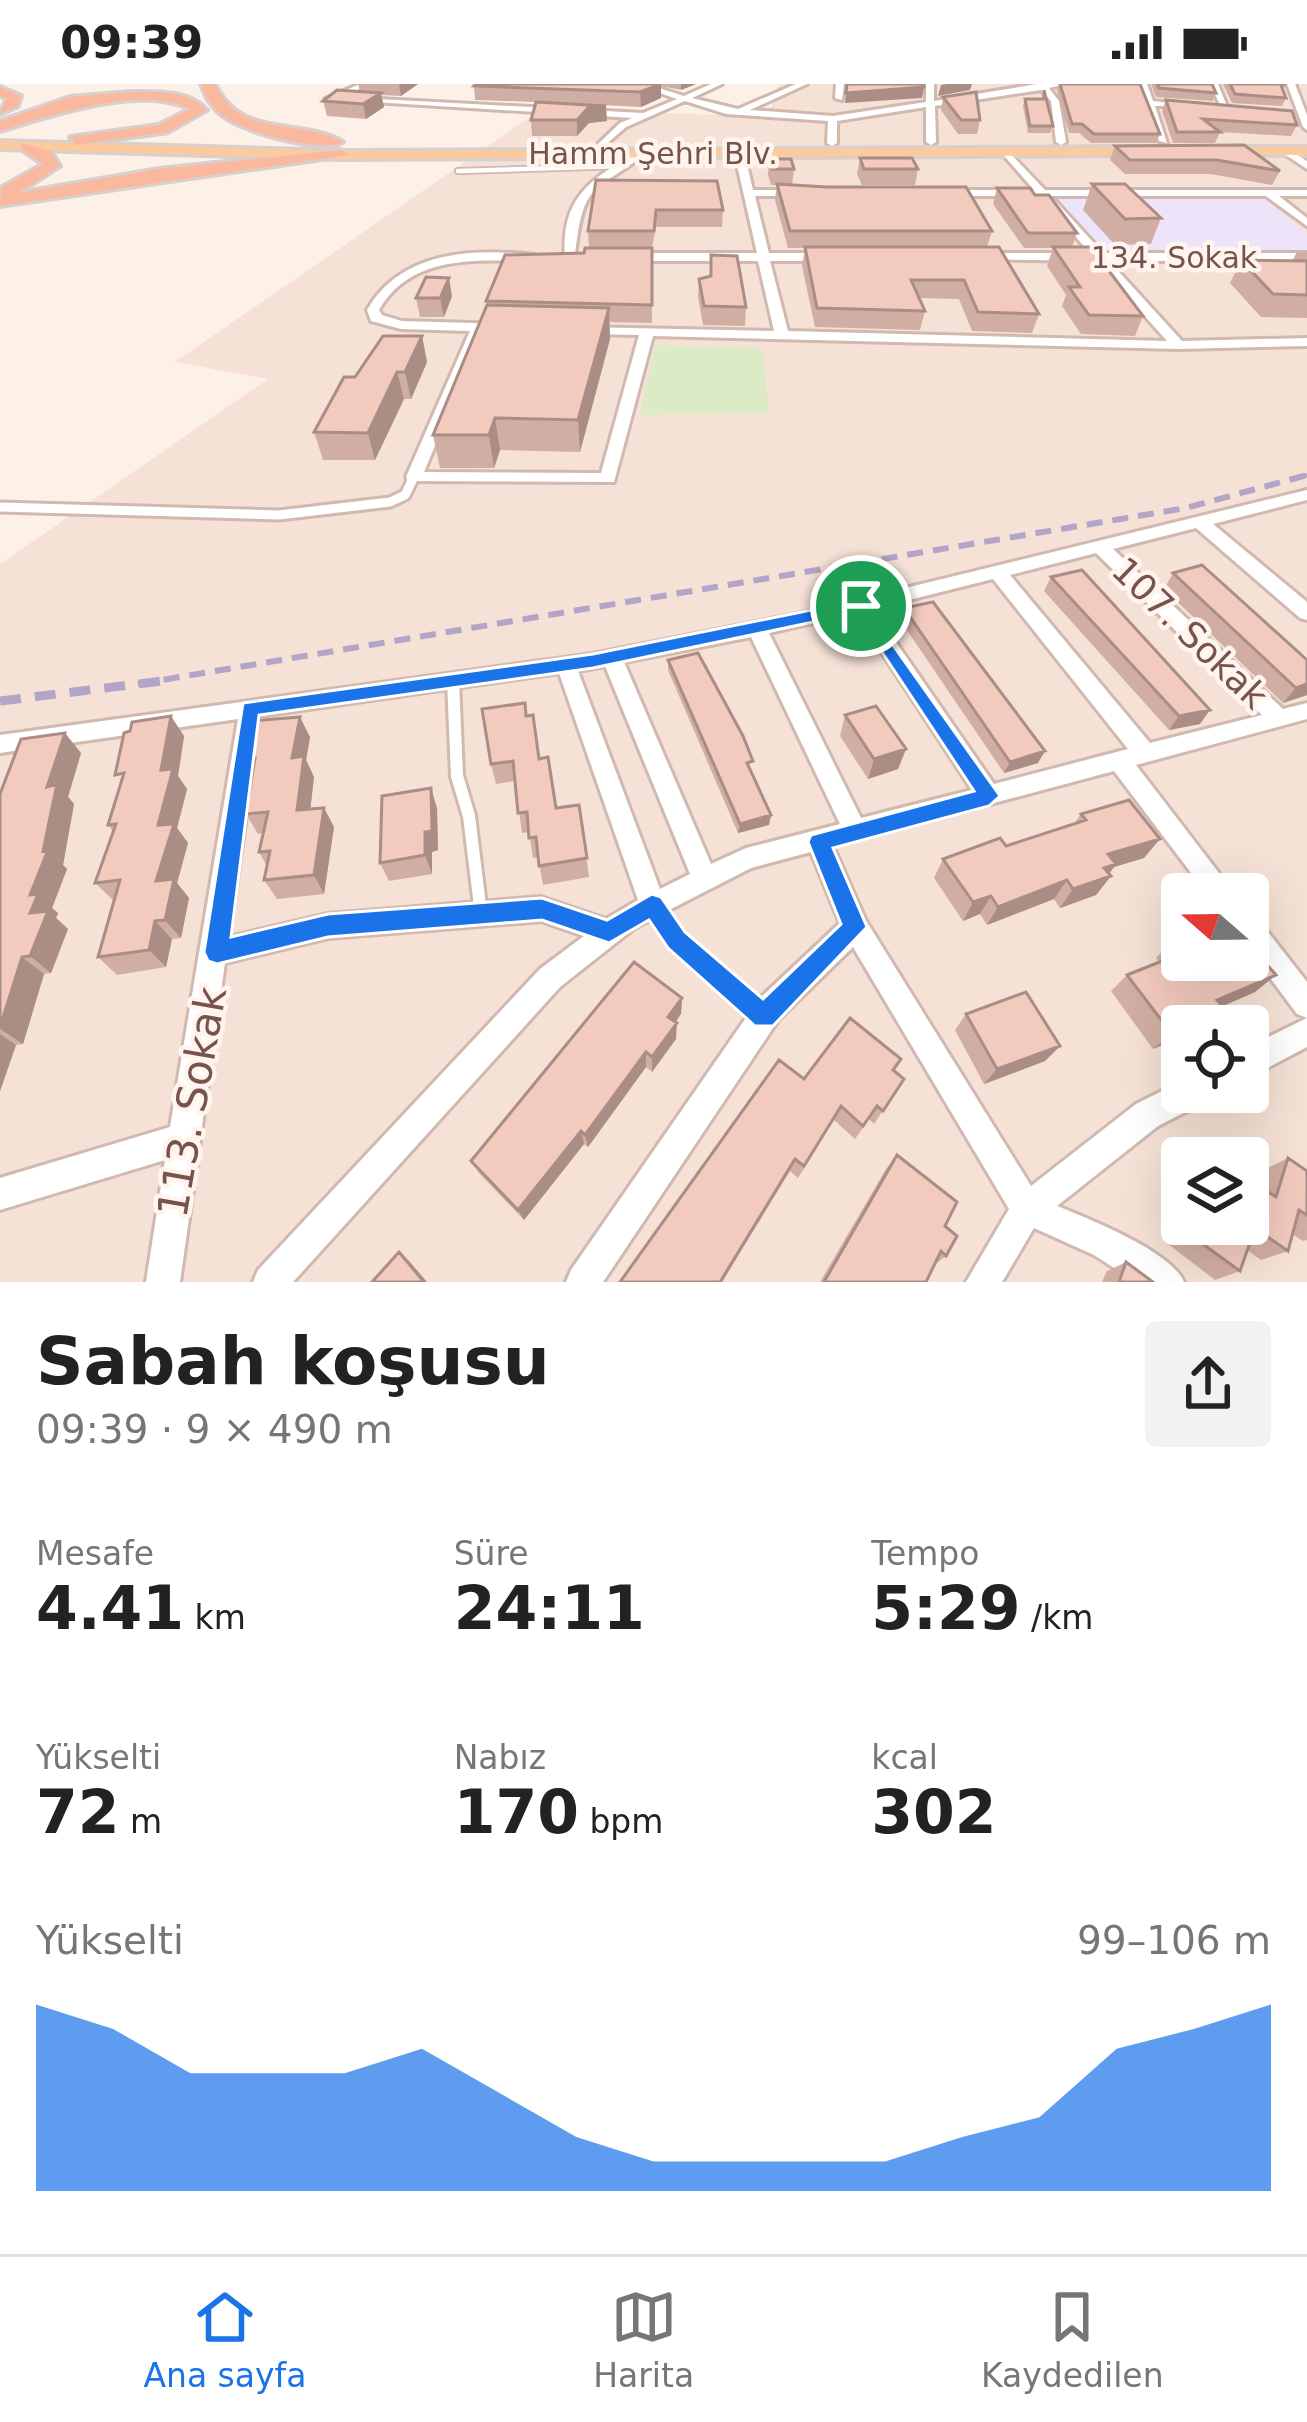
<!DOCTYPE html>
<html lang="tr">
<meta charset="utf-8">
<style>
body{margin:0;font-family:"DejaVu Sans",sans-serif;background:#f2f2f2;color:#222;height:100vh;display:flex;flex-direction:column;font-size:45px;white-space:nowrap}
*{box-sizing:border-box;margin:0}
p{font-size:39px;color:#767676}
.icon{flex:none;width:66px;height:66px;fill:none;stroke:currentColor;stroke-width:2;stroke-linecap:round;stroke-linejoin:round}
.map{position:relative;height:1198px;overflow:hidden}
.side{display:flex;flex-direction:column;background:#fff;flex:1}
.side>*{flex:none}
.needle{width:78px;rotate:290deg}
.controls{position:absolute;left:1161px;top:789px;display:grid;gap:24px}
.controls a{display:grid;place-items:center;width:108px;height:108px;border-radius:12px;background:#fff;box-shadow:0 12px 48px #0002;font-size:60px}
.pin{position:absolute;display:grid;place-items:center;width:102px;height:102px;color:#fff;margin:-51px;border:6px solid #fff;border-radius:50%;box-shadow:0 3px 12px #0007}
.round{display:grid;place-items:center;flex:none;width:126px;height:126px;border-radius:12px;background:#f2f2f2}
.summary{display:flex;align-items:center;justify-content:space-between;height:204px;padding:0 36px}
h1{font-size:66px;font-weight:700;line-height:90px}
.stats{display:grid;grid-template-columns:repeat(3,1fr);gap:18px;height:204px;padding:12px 36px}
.stats div{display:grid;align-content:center}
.stats b{font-size:60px;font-weight:700}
.stats small{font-size:33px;font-weight:400}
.stats p{font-size:33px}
.chart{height:336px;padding:24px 36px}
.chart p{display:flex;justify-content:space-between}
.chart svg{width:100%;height:216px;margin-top:12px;fill:#1a73e8;opacity:.7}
.status{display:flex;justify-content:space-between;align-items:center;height:84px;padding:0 60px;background:#fff;direction:ltr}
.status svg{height:33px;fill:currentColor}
.dock{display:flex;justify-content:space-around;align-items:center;height:168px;border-top:3px solid #e0e0e0;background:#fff;font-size:33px;color:#767676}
.dock a{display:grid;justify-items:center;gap:6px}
.dock .active{color:#1a73e8}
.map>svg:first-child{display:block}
.residential{fill:#f5e1d5;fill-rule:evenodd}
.education{fill:#eee4f9}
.green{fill:#dbebc5}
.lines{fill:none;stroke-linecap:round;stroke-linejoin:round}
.service-far3-casing{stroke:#d1b9af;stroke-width:8}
.service-far2-casing{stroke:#d1b9af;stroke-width:15}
.service-far1-casing{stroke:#d1b9af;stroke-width:18}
.service-casing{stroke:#d1b9af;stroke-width:21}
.minor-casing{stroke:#d1b9af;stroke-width:6}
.primary-casing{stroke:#d9cfcd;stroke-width:6}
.trunk-casing{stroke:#d9cfcd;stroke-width:6}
.service-far3{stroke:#fff;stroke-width:4.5}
.service-far2{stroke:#fff;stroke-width:9}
.service-far1{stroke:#fff;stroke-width:12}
.service{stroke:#fff;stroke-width:15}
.minor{fill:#fff;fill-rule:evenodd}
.primary{fill:#fcca9f;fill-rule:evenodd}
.trunk{fill:#fab89e;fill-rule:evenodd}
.rail-far2{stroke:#b2a5c7;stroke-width:4.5;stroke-dasharray:10 6;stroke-linecap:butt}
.rail-far1{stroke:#b2a5c7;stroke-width:6;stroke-dasharray:16 10;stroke-linecap:butt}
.rail{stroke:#b2a5c7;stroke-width:9;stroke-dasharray:21 14;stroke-linecap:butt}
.wall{fill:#d1aea3}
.shaded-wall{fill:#aa8d85}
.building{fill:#f3cabe;stroke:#aa8d85;stroke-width:3}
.route{fill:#1a73e8;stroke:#fff;stroke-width:3;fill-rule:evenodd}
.labels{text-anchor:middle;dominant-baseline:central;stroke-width:9;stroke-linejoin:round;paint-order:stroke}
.far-street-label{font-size:30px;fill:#77534b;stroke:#fff5ee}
.street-label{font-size:36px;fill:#77534b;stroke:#fff5ee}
.near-street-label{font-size:42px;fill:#77534b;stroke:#fff5ee}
</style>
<div class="status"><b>09:39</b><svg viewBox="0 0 49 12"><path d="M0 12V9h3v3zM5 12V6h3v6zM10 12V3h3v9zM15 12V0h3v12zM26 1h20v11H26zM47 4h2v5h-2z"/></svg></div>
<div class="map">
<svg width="1307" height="1198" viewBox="0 0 1307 1198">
<rect width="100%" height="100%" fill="#fdf1e7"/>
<path class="residential" d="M779 0H1307V1198H0V480L268 295 175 278 543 24 768 33ZM1182 810H1248V876H1182ZM1182 942H1248V1008H1182ZM1182 1074H1248V1140H1182Z"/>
<path class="education" d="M1261 112 1307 150V167L1103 169 1058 114Z"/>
<path class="green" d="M655 261 762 264 769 329 640 331Z"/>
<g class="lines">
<defs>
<path id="service-far3" d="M458 87 621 82"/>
<path id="service-far2" d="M0 423 279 431 390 418 405 411 414 393"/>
<path id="service-far1" d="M453 597 457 692 469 732 481 830
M653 821 686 864"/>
<path id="service" d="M683 861 761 930"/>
<path id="minor" d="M360 0H371L341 13 643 29 677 15 634 0H646L684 12 711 0H722L692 14 738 25 796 0H807L750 26 833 32 926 18V0H934V17L1037 0H1066L1049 4 1059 17 1066 58 1061 61 1056 58 1051 17 1041 6 935 22 936 58 931 61 926 58V23L837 37V59L832 62 827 59 828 37 726 30 685 17 626 43 602 64 599 59 620 39 632 34 325 15Z
M836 0H844L842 16 835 14Z
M1139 0H1147L1153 17 1195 22H1155L1167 59 1159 57Z
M1210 0H1218L1229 27H1223Z
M1287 0H1295L1307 31V46L1303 43Z
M1286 64 1307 77V85L1283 69Z
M739 65 744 68 753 106H802L807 109 802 112H755L769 169H830L836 173 830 177H770L788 247 1167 257 1096 177 977 175 975 173 981 169H1090L1040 112H941L936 109 941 106H1034L1000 67 1005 64 1045 106H1307V112H1279L1307 134V142L1266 112H1051L1103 169H1307V177H1109L1182 257 1307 254V262L1178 265 653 252 614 398 408 397 406 393 470 247 401 245 371 237 367 226C401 167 472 164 534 171L536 173 530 177C475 176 410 171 379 226L382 231 402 237 507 240 514 244 507 248 483 247 424 388 601 389 639 251 586 250 581 249V243L774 247 758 177H627L621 173 627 169H757L734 68Z
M639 67 647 69C592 110 583 98 575 173L565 175C560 114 590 95 639 67Z
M1307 406V416L1213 440 1307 518V536L1300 534 1196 444 1113 465 1283 625 1307 619V635L1136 681 1235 810H1207L1114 687 833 762 865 835 1031 1102 1136 1020 1182 997V1008H1207L1203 1019 1158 1042 1057 1122C1089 1135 1171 1167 1184 1198H1136L1094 1171 1034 1144 1002 1198H966L1009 1125 853 863 779 935 603 1198H566L571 1186 759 915 840 839 811 768 751 784 636 843 560 903 293 1198H253L258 1186 540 885 584 852 541 837 328 854 225 879 180 1198H146L165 1076 0 1126V1094L170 1043 238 635 0 669V651L593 570 807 528ZM1096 469 1262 631 1150 659 1010 491ZM993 495 1128 665 994 700 873 525ZM856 529 972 706 861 734 769 549ZM751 553 840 740 746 764 711 780 624 578ZM605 582 690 790 660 805 578 587ZM559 589 638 816 606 835 541 813 328 830 229 853 260 632Z
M1248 831 1257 834 1307 898V963L1248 994V963L1307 934 1297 930 1248 864Z"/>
<path id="primary" d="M0 57 341 67 1155 63 1162 67 1155 71 341 75 0 65Z
M1207 63H1307V71L1202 70Z"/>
<path id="trunk" d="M201 0H215C240 56 301 33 343 58 323 70 243 48 223 32 211 23 206 13 201 0Z
M0 3 21 12 18 22 0 30 7 14 0 12Z
M131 8C158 8 187 6 207 26L168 48 76 61 70 53 159 41 190 25C141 0 50 32 0 47V37L70 13Z
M21 59 51 67 60 82 18 109 159 85 341 66 349 71 0 122 2 103 43 80 21 65Z"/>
</defs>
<use href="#service-far3" class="service-far3-casing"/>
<use href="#service-far2" class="service-far2-casing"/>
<use href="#service-far1" class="service-far1-casing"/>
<use href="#service" class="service-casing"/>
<use href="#minor" class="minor-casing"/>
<use href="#primary" class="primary-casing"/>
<use href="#trunk" class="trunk-casing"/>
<use href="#service-far3" class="service-far3"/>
<use href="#service-far2" class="service-far2"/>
<use href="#service-far1" class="service-far1"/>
<use href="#service" class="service"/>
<use href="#minor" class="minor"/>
<use href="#primary" class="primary"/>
<use href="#trunk" class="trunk"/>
<path class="rail-far2" d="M1300 393 1307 391"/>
<path class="rail-far1" d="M138 600 1186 424 1307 391"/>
<path class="rail" d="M0 617 162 597"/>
</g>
<path class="wall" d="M358 0H418L401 12 381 11 384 23 366 35 327 32 323 17 360 7Z
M476 0H696L681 6 661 2V14L641 23 562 19 607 37 589 39 577 52H532L531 36 536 18 475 16 474 2Z
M1059 0 1160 50 1156 59H1091L1079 49H1069L1057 7Z
M1151 0H1212L1216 9 1213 17 1156 13Z
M1223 0H1286L1283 7 1286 14 1282 22 1232 19Z
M1044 6 1053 42 1050 49H1028L1023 22 1025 15H1042Z
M943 13 980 36 977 50H958L941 26Z
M1166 16 1297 41 1291 52 1220 48 1215 59H1173L1162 27Z
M1244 61 1280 87 1272 101 1211 90H1125L1110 76 1115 62Z
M860 74 918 85 915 101H862L857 90Z
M769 75 794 85 792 101 992 147 987 163 1039 230 1032 249 972 247 959 215 919 214 925 227 920 246 815 243 802 182 805 164H788L775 116 777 101H771L768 91Z
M596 96 723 126 722 143H656L652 164V239L609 238 610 255 580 368 500 366 494 384H440L433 351 486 223V217L584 169 589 164 588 147Z
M1092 100 1161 134 1151 160 1115 161 1083 126Z
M997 104 1035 111 1077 149 1072 163 1143 232 1135 252 1081 250 1062 222 1066 211 1047 182 1053 164H1024L993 120Z
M1297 168H1307V234L1261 233 1230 199 1241 176 1292 177Z
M711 171 746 223 745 242 703 241 698 213 699 195 710 192Z
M452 212 444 233H420L416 214Z
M422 252 427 278 411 315H404L375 376H323L314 348 355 293Z
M1173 489 1307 576V611L1283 619 1164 505Z
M1051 493 1200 640 1169 646 1044 507Z
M904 524 1038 679 1004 689 900 536Z
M668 576 751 687 771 731 769 741 738 749 668 586Z
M845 631 906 665 898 685 868 695 840 652Z
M527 632 556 724 579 721 589 793 543 801 538 773 533 774 529 748 522 749 515 697 496 700 491 680Z
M130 647 184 652 178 692 187 705 177 744 188 759 177 799 189 814 181 854 172 855 166 883 117 891 98 873 114 817 95 799 113 747 108 741 121 699Z
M310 653 306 676 314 693 310 725 324 724 334 743 324 810 277 815 264 796 267 782 259 768 263 749 258 750 246 730 253 689 245 675Z
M81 669 68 713 74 720 63 781 67 785 52 824 58 829 56 834 68 845 51 889 44 890 23 960 16 961 0 1007V710Z
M437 724 438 766 432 768V790L389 797 380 779Z
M1081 730 1144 774 1114 783 1109 790 1111 792 1096 811 1060 824 1054 815 987 841 980 830 963 837 934 794 943 775 1006 762 1074 740Z
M1182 845V876L1255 908 1222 922 1226 927 1207 942H1182V953L1153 965 1111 907 1127 891 1159 878 1156 874Z
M682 914 681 930 675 938 676 955 652 988 646 983 588 1063 584 1060 524 1136 479 1089 471 1077Z
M966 930 1060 962 1045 977 984 1000 955 946Z
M894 986 904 995 874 1040 869 1035 855 1055 834 1036 798 1094 790 1087 722 1198H620L804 995Z
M897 1071 945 1142 946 1172 934 1181 925 1198H820L886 1085Z
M1288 1074 1307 1087V1156L1303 1157 1292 1150 1288 1167 1261 1176 1247 1166 1240 1187 1215 1196 1164 1157 1179 1120 1182 1118V1140H1248L1263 1086Z
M1126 1178 1153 1198H1102L1107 1187Z"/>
<path class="shaded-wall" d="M399 0H418L401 12Z
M661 0V14L641 23 640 8Z
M681 0H696L681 6Z
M947 0H972L970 6 938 12 941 1Z
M924 3 922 14 845 19 846 9Z
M381 9 384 23 366 35 363 20Z
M606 22 607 37 589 39 577 52V36L588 24Z
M449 194 452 212 444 233 440 214Z
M609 224 610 255 580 368 578 336Z
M422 252 427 278 411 315 405 288Z
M397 288 404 315 375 376 368 349Z
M495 334 500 366 494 384 489 351Z
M1307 600V611L1283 619 1296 604Z
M1210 626 1200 640 1169 646 1179 632Z
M171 632 184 652 178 692 187 705 177 744 188 759 177 799 189 814 181 854 165 836 156 797 161 686Z
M300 633 310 653 306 676 314 693 308 746 297 726 292 674Z
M65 649 81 669 68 713 74 720 63 781 67 785 52 824 58 829 56 834 68 845 51 889 30 872V811L43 767 47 703Z
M906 665 898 685 868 695 874 675Z
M1045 667 1038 679 1004 689 1010 678Z
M431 704 437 724 438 766 432 768V790L425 771V748Z
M324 724 334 743 324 810 314 791Z
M771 731 769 741 738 749 740 740Z
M1160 755 1144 774 1114 783 1106 794 1111 792 1096 811 1060 824 1073 805 1108 770Z
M1067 796 1054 815 987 841 998 823Z
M991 812 980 830 963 837 973 818Z
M155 837 172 855 166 883 149 866Z
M22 873 44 890 23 960 0 945Z
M1276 891 1255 908 1198 933 1217 916Z
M682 914 681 930 668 949V933Z
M1226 927 1207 942H1190Z
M677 939 676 955 652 988V973Z
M1182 945V953L1153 965 1172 950Z
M0 950 16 961 0 1007Z
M1060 962 1045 977 984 1000 997 985Z
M646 968V983L588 1063 585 1051Z
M581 1047 584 1060 524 1136 518 1126Z
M795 1075 722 1198H720Z
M399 1168 409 1177 427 1198H424Z"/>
<path class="building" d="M476 0H661L640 8 474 2Z
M847 0H924V3L846 9Z
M1060 0H1140L1160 50H1094L1082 40H1072Z
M1157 0H1212L1216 9 1159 4Z
M1230 0H1286L1281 1 1286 14 1235 10Z
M337 6 381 9 363 20 323 17Z
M1044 6 1053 42H1030L1025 15H1044Z
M976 8 980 36H961L943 13Z
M1166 16 1292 27 1297 41 1203 35 1220 48H1177Z
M536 18 606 22 588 24 577 36H531Z
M1244 61 1280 87 1217 76H1130L1115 62Z
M860 74H912L918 85H864Z
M769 75H791L794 85H772Z
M596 96 717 97 723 126H656L654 147H588Z
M777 100 827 103H966L992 147H790Z
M1092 100H1125L1161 134 1125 135Z
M997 104H1030L1035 111H1049L1077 149H1028Z
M805 163H999L1039 230 978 228 964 196H911L925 227 817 224Z
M1053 163H1091L1143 232 1089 231 1069 203H1080Z
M585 164H652V221L486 217 505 171 584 169Z
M711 171 737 172 746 223 704 222 699 195 711 192Z
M1241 176 1307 177V211L1273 210Z
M426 193 449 194 440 214H416Z
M487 221 609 224 578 336 495 334 489 351H433Z
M383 252H422L405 288H397L368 349 314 348 344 293H355Z
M1202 481 1307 576V600L1296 604 1173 489Z
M1082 486 1210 626 1179 632 1051 493Z
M933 518 1045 667 1010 678 904 524Z
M698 569 743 652 753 677 747 679 771 731 740 740 668 576Z
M525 619 526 632 533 631 539 675 548 673 556 724 579 721 587 774 539 782 536 753 529 754 527 728 518 729 513 677 491 680 482 625Z
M876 622 906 665 874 675 845 631Z
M171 632 161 686 173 685 158 741 174 740 156 797 174 795 165 836 155 837 149 866 98 873 120 796 95 799 116 740 108 741 124 689 115 691 124 649 130 647 132 638Z
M300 633 292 674 304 672 297 726 324 724 314 791 264 796 270 767 259 768 268 728 246 730 255 674 245 675 250 637Z
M65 649 47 703 57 700 43 767 48 766 30 811 38 810 30 829 48 827 30 872 22 873 0 943V710L21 655Z
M431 704 432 747 425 748V771L380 779 382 712Z
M1129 716 1160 755 1108 770 1116 780 1104 784 1111 792 1073 805 1067 796 998 823 991 812 973 818 943 775 1000 754 1006 762 1086 736 1081 730Z
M1182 853V867L1173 856Z
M1248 859 1276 891 1217 916 1226 927 1190 942H1182V945L1172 950 1127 891 1182 869V876H1248Z
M634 878 682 914 668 933 677 939 652 973 646 968 585 1051 581 1047 518 1126 471 1077Z
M1026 908 1060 962 997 985 966 930Z
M850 934 901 975 893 986 904 995 883 1027 877 1022 863 1042 841 1022 804 1082 795 1075 720 1198H620L779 976 804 995Z
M897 1071 957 1118 945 1142 957 1152 946 1172 941 1167 926 1198H824Z
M1288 1074 1307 1087V1131L1299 1126 1288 1167 1255 1144 1240 1187 1186 1148 1189 1140H1248L1249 1095 1276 1113Z
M399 1168 424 1198H372Z
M1126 1178 1153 1198H1119Z"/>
<path class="route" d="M861 516 1000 712 989 722 833 764 867 843 773 942H755L668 864 649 836 609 859 542 836 328 853 217 880 208 877 204 868 243 619 593 570ZM856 529 974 707 811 751 808 758 841 840 763 915 685 848 661 813 652 810 607 836 542 814 328 830 231 853 259 631 593 584Z"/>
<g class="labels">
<g class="far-street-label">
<text x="653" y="69">Hamm Şehri Blv.</text>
<text x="1174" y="173">134. Sokak</text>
</g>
<g class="street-label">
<text transform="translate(1190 549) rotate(44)">107. Sokak</text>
</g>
<g class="near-street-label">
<text transform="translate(192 1018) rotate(-80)">113. Sokak</text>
</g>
</g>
</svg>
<div class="controls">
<a><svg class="needle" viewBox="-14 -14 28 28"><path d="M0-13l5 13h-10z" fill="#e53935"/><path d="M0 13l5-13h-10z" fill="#767676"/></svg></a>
<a><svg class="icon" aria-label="locate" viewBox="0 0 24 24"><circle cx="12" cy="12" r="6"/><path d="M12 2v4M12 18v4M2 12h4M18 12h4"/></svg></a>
<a><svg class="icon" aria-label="layers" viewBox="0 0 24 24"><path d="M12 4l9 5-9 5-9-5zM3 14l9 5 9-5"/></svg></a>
</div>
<div class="pin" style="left:861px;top:522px;background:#1e9e55"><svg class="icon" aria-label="arrive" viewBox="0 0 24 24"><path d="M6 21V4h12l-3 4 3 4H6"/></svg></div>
</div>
<section class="side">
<div class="summary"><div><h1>Sabah koşusu</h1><p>09:39 · 9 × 490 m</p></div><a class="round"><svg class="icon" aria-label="share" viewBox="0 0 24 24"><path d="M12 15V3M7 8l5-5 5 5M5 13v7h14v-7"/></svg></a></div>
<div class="stats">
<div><p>Mesafe</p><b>4.41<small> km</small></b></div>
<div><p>Süre</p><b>24:11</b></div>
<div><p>Tempo</p><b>5:29<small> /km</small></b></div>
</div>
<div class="stats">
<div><p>Yükselti</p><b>72<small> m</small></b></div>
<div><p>Nabız</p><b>170<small> bpm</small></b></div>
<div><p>kcal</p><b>302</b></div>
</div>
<div class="chart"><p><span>Yükselti</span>99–106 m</p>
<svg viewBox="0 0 160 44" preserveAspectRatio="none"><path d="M0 44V6L10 11L20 20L30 20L40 20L50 15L60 24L70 33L80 38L90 38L100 38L110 38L120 33L130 29L140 15L150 11L160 6V44z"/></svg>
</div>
</section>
<nav class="dock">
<a class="active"><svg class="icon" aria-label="home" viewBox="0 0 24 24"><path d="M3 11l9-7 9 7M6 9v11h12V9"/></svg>Ana sayfa</a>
<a><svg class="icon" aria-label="map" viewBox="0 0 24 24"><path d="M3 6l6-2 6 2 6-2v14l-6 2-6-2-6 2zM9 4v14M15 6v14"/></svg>Harita</a>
<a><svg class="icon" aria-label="saved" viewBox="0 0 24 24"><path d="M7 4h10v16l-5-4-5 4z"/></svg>Kaydedilen</a>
</nav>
